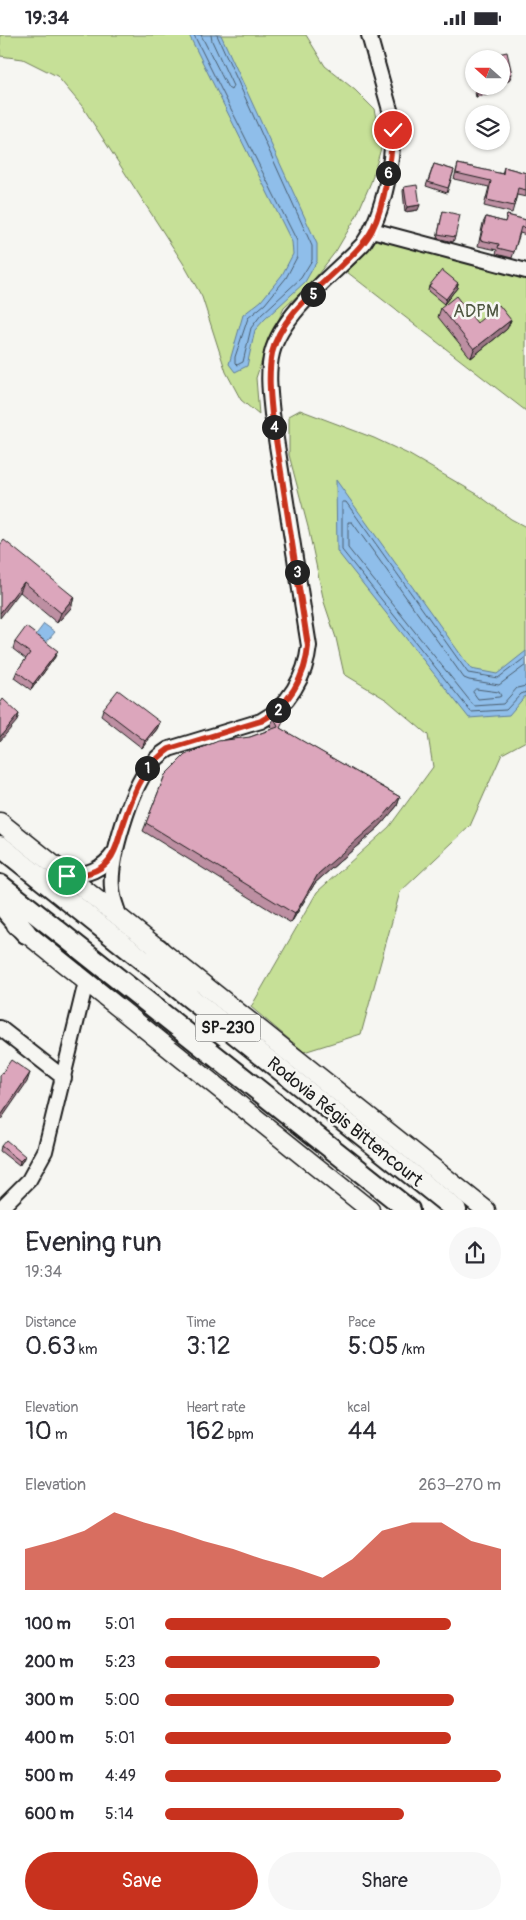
<!DOCTYPE html>
<meta charset="utf-8">
<style>
body{margin:0;font-family:Pangolin,sans-serif;background:#f7f7f7;color:#2b2b33;height:100vh;display:flex;flex-direction:column;font-size:19px;white-space:nowrap}
*{box-sizing:border-box;margin:0}
p{font-size:16px;color:#7c7c81}
.icon{flex:none;width:28px;height:28px;fill:none;stroke:currentColor;stroke-width:2;stroke-linecap:round;stroke-linejoin:round}
.map{position:relative;height:1175px;overflow:hidden}
.side{display:flex;flex-direction:column;background:#fff;flex:1}
.side>*{flex:none}
.needle{width:32px;rotate:291deg}
.fabs{position:absolute;left:465px;top:15px;display:grid;gap:10px}
.fabs a{display:grid;place-items:center;width:45px;height:45px;border-radius:50%;background:#fff;box-shadow:0 1px 4px #0004;font-size:25px}
.pin{position:absolute;display:grid;place-items:center;width:42px;height:42px;color:#fff;margin:-21px;border:2px solid #fff;border-radius:50%;box-shadow:0 1px 5px #0007}
.km{position:absolute;width:25px;height:25px;margin:-12px;border-radius:50%;background:#222;color:#fff;font-size:14px;line-height:25px;text-align:center}
.round{display:grid;place-items:center;flex:none;width:52px;height:52px;border-radius:26px;background:#f7f7f7}
.headline{display:flex;align-items:center;justify-content:space-between;height:85px;padding:0 25px}
h1{font-size:28px;font-weight:600;line-height:38px}
.figures{display:grid;grid-template-columns:repeat(3,1fr);gap:8px;height:85px;padding:5px 25px}
.figures div{display:grid;align-content:center}
.figures b{font-size:25px;font-weight:600}
.figures small{font-size:14px;font-weight:400}
.figures p{font-size:14px}
.chart{height:140px;padding:10px 25px}
.chart p{display:flex;justify-content:space-between}
.chart svg{width:100%;height:90px;margin-top:5px;fill:#c8321e;opacity:.7}
.button{display:flex;gap:10px;margin-top:auto;padding:10px 25px}
.button a{flex:1;height:58px;border-radius:30px;background:#c8321e;color:#fff;font-size:20px;font-weight:600;line-height:58px;text-align:center}
.button a+a{background:#f7f7f7;color:#2b2b33}
ul{padding:0 25px;list-style:none;font-size:16px}
li{display:grid;grid-template-columns:80px 60px 1fr;align-items:center;height:38px}
li i{height:12px;border-radius:6px;background:#c8321e}
.status{display:flex;justify-content:space-between;align-items:center;height:35px;padding:0 25px;background:#fff;direction:ltr}
.status svg{height:14px;fill:currentColor}
.map>svg:first-child{display:block}
.green{fill:#c6e097;stroke:#717e5a}
.water{fill:#8fbeea;stroke:#617d98}
.lines{fill:none;stroke-linecap:round;stroke-linejoin:round}
.shore{stroke:#4a5d6e;stroke-width:1}
.minor-casing{stroke:#1c1c1c;stroke-width:18}
.major-casing{stroke:#1c1c1c;stroke-width:21}
.highway-casing{stroke:#1c1c1c;stroke-width:24}
.minor{stroke:#f6f6f2;stroke-width:14}
.major{stroke:#f6f6f2;stroke-width:18}
.highway{stroke:#f6f6f2;stroke-width:20}
.wall{fill:#bd8fa2;stroke:#1c1c1c}
.shaded-wall{fill:#9a7484;stroke:#1c1c1c}
.building{fill:#dca6bc;stroke:#1c1c1c}
.route-casing{stroke:#fff;stroke-width:10}
.route{stroke:#c8321e;stroke-width:6}
.labels{text-anchor:middle;dominant-baseline:central;stroke-width:5;stroke-linejoin:round;paint-order:stroke}
.shield{fill:#f6f6f2;stroke:#5d5d5c;stroke-width:1}
.shield-label{font-size:16px;font-weight:bold;fill:#1c1c1c}
.park-label{font-size:18px;fill:#4f5741;stroke:#f6f6f2}
.street-label{font-size:18px;fill:#1c1c1c;stroke:#f6f6f2}
</style>
<div class="status"><b>19:34</b><svg viewBox="0 0 49 12"><path d="M0 12V9h3v3zM5 12V6h3v6zM10 12V3h3v9zM15 12V0h3v12zM26 1h20v11H26zM47 4h2v5h-2z"/></svg></div>
<div class="map">
<svg width="526" height="1175" viewBox="0 0 526 1175">
<rect width="100%" height="100%" fill="#f6f6f2"/>
<filter id="ink" filterUnits="userSpaceOnUse"><feTurbulence type="fractalNoise" baseFrequency=".02" numOctaves="2"/><feDisplacementMap in="SourceGraphic" scale="10" xChannelSelector="R" yChannelSelector="G"/><feConvolveMatrix kernelMatrix="1 2 1 2 8 2 1 2 1" color-interpolation-filters="sRGB"/></filter>
<g filter="url(#ink)">
<path class="green" d="M0 0H306L325 31 355 55 374 74 382 110 371 147 356 182 336 216 312 247 284 273 268 307 256 343 259 380 241 365 226 337 202 262 183 228 82 71 57 41 23 24 0 21Z
M379 201 526 239V376L347 237 370 213Z
M300 375 374 403 408 419 477 459 511 484 526 492V706L502 719 470 791 400 857 361 999 304 1017 251 972 317 857 389 792 433 732 428 700 387 665 344 639 336 603 324 567 308 492 289 420V381Z"/>
<path class="water" d="M189 0H221L317 209V226L305 247 265 284 255 295 247 331 235 337 229 329 243 280 261 266 282 240 293 219 292 207Z
M336 445 471 634 497 639 526 616V660L509 680 469 683 337 516Z
M44 589 55 597 44 610 34 602Z"/>
<g class="lines">
<path class="shore" d="M194 0 297 206V222L286 243 265 269 248 283 235 322V328L237 330 243 327 251 293 261 280 301 243 312 225V211L217 0
M201 0 228 53 231 55 233 51 212 6 211 0
M526 622 498 643 468 638 346 467H342V515L471 677 506 675 521 659 526 657
M526 630 499 650 469 645 464 643 352 487H348V513L474 671 503 669 517 653 526 651
M476 654 499 657 501 661 499 662 478 664 473 657Z"/>
<defs>
<path id="minor" d="M372 195 526 236
M67 841C87 840 102 835 114 818
M120 883C117 873 112 863 112 853 109 824 131 755 149 732 154 725 161 719 169 714L261 686C288 672 306 641 309 611L272 379C270 359 267 338 272 318 282 278 335 238 363 209 385 177 395 121 392 82L369 0
M0 993 64 1043
M0 1174 29 1145 45 1116 86 947"/>
<path id="major" d="M0 787 486 1175
M16 890 370 1175"/>
<path id="highway" d="M0 811 456 1175
M0 850 409 1175
M0 868 26 898
M158 914 188 950"/>
</defs>
<use href="#minor" class="minor-casing"/>
<use href="#major" class="major-casing"/>
<use href="#highway" class="highway-casing"/>
<use href="#minor" class="minor"/>
<use href="#major" class="major"/>
<use href="#highway" class="highway"/>
</g>
<path class="wall" d="M472 24H474V51H498L496 58 476 62 469 31Z
M434 129 454 135 447 158 426 151Z
M458 129 502 139 504 132 526 138V162L517 160 512 178 484 171 489 152 454 144Z
M404 152 418 175 405 177 403 156Z
M443 176 455 202 453 207 437 203Z
M507 180 526 185V200L520 198 512 223 496 219 497 215 478 211 483 188 486 182 505 187Z
M458 248 457 253 444 269 428 256 429 251Z
M441 273 477 288 511 285 507 294 471 323 438 282Z
M0 510 74 562 71 573 57 588 20 557Z
M15 607 55 622 31 655 14 643 17 636 26 624 13 614Z
M103 674 160 687 157 694 142 713 101 681Z
M274 683 281 694 400 762 397 771 380 791 315 848 291 888 143 796 165 740 250 702 272 694 270 692Z
M1 1111 23 1125 19 1131 0 1116Z"/>
<path class="shaded-wall" d="M512 39 509 46 501 47V41Z
M498 51 496 58 476 62 478 55Z
M420 170 418 175 405 177 407 172Z
M458 248 457 253 444 269 446 264Z
M511 285 507 294 471 323 474 314Z
M24 547 20 557 0 583V578Z
M74 562 71 573 57 588 61 578Z
M58 616 55 622 31 655 33 649Z
M19 679 17 686 0 706V702Z
M160 687 157 694 142 713 145 706Z
M400 762 397 771 380 791 315 848 291 888 295 879 318 839Z
M30 1038 27 1047 0 1086V1082Z
M25 1121 23 1125 19 1131 20 1126Z"/>
<path class="building" d="M507 17 512 39 501 41V24H475Z
M472 24H474V33Z
M478 51H497L478 55Z
M434 129 454 135 448 153 428 147Z
M458 129 503 139 504 132 526 138V155L518 153 514 171 487 165 491 146 456 138Z
M417 150 420 170 407 172 404 152Z
M443 176 460 180 455 202 438 199Z
M507 180 526 185V193L521 192 514 217 498 213 499 209 480 205 486 182 505 187Z
M442 235 458 248 446 264 429 251Z
M456 261 477 288 499 270 511 285 474 314 441 273Z
M4 505 74 562 61 578 24 547 0 578V510Z
M26 592 58 616 33 649 17 636 30 618 15 607Z
M118 655 160 687 145 706 103 674Z
M3 664 19 679 0 702V666L1 667Z
M280 677 285 680V683L280 693 400 762 383 782 318 839 295 879 146 788 165 740 185 720 218 706 250 702 278 692 274 683Z
M11 1025 30 1038 0 1082V1041Z
M6 1105 25 1121 20 1126 1 1111Z"/>
</g>
<g class="lines" filter="url(#ink)">
<defs>
<path id="route" d="M67 841C83 840 99 838 109 825 117 815 118 804 122 793 132 762 142 733 169 714L261 686C288 672 306 641 308 611L272 379C270 359 268 338 272 318 280 283 315 256 340 232 351 221 365 209 372 195 385 169 391 124 393 95"/>
</defs>
<use href="#route" class="route-casing"/>
<use href="#route" class="route"/>
</g>
<g class="labels">
<rect class="shield" x="195.5" y="979.5" width="65" height="27" rx="4"/>
<g class="shield-label">
<text x="228" y="993">SP-230</text>
</g>
<g class="park-label">
<text x="476" y="276">ADPM</text>
</g>
<g class="street-label">
<text transform="translate(345 1087) rotate(39)">Rodovia Régis Bittencourt</text>
</g>
</g>
</svg>
<div class="fabs">
<a><svg class="needle" viewBox="-14 -14 28 28"><path d="M0-13l5 13h-10z" fill="#e53935"/><path d="M0 13l5-13h-10z" fill="#7c7c81"/></svg></a>
<a><svg class="icon" aria-label="layers" viewBox="0 0 24 24"><path d="M12 4l9 5-9 5-9-5zM3 14l9 5 9-5"/></svg></a>
</div>
<div class="pin" style="left:67px;top:841px;background:#1e9e55"><svg class="icon" aria-label="arrive" viewBox="0 0 24 24"><path d="M6 21V4h12l-3 4 3 4H6"/></svg></div>
<div class="pin" style="left:393px;top:95px;background:#d93025"><svg class="icon" aria-label="check" viewBox="0 0 24 24"><path d="M5 12l5 5 9-10"/></svg></div>
<b class="km" style="left:147px;top:733px">1</b>
<b class="km" style="left:278px;top:675px">2</b>
<b class="km" style="left:297px;top:537px">3</b>
<b class="km" style="left:274px;top:392px">4</b>
<b class="km" style="left:313px;top:259px">5</b>
<b class="km" style="left:388px;top:138px">6</b>
</div>
<section class="side">
<div class="headline"><div><h1>Evening run</h1><p>19:34</p></div><a class="round"><svg class="icon" aria-label="share" viewBox="0 0 24 24"><path d="M12 15V3M7 8l5-5 5 5M5 13v7h14v-7"/></svg></a></div>
<div class="figures">
<div><p>Distance</p><b>0.63<small> km</small></b></div>
<div><p>Time</p><b>3:12</b></div>
<div><p>Pace</p><b>5:05<small> /km</small></b></div>
</div>
<div class="figures">
<div><p>Elevation</p><b>10<small> m</small></b></div>
<div><p>Heart rate</p><b>162<small> bpm</small></b></div>
<div><p>kcal</p><b>44</b></div>
</div>
<div class="chart"><p><span>Elevation</span>263–270 m</p>
<svg viewBox="0 0 160 44" preserveAspectRatio="none"><path d="M0 44V24L10 20L20 15L30 6L40 11L50 15L60 20L70 24L80 29L90 33L100 38L110 29L120 15L130 11L140 11L150 20L160 24V44z"/></svg>
</div>
<ul>
<li><b>100 m</b>5:01<i style="width:85%"></i></li>
<li><b>200 m</b>5:23<i style="width:64%"></i></li>
<li><b>300 m</b>5:00<i style="width:86%"></i></li>
<li><b>400 m</b>5:01<i style="width:85%"></i></li>
<li><b>500 m</b>4:49<i style="width:100%"></i></li>
<li><b>600 m</b>5:14<i style="width:71%"></i></li>
</ul>
<div class="button"><a>Save</a><a>Share</a></div>
</section>
